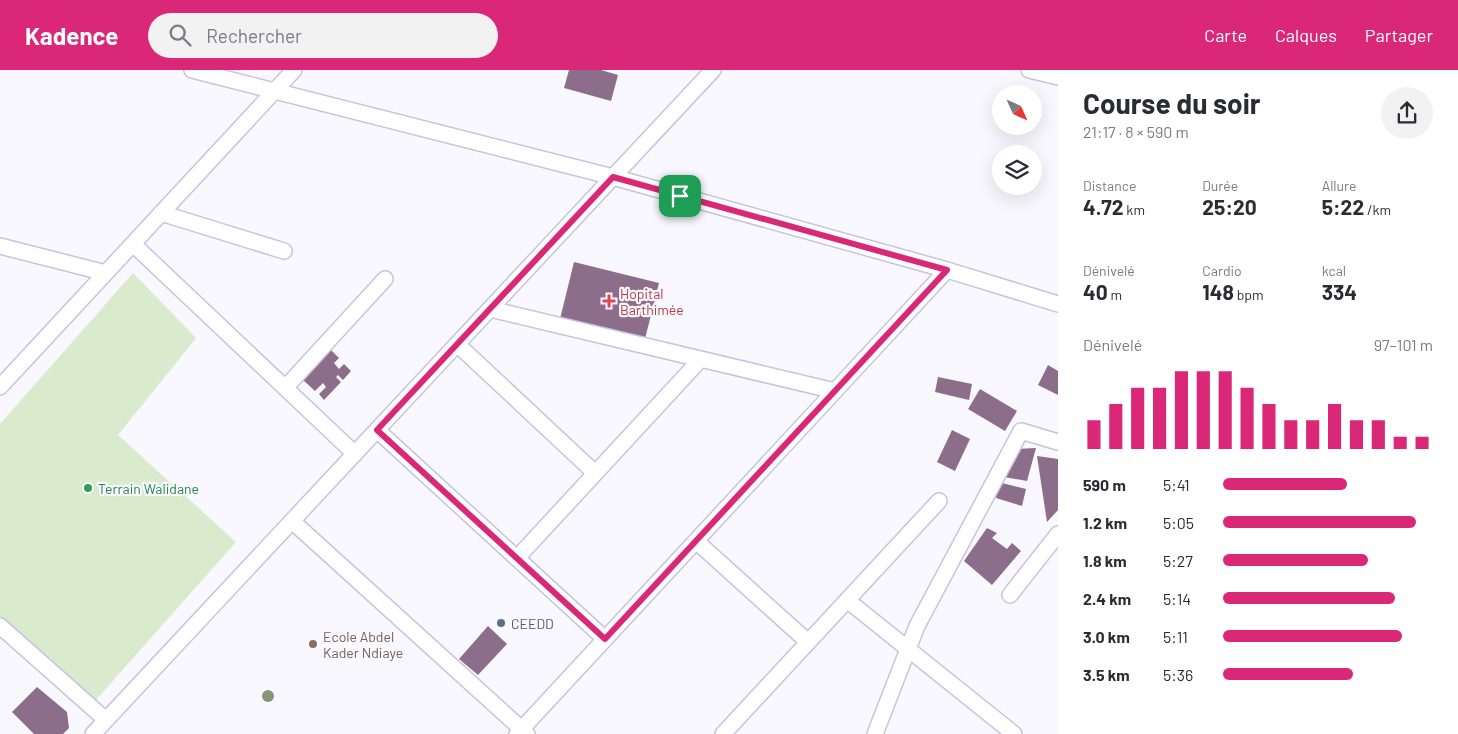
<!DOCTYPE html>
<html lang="fr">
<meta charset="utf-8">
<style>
body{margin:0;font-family:Barlow,sans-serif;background:#f2f2f3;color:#2b2b33;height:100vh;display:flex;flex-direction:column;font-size:19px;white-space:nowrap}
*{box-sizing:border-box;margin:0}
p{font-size:16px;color:#7c7c81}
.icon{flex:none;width:28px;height:28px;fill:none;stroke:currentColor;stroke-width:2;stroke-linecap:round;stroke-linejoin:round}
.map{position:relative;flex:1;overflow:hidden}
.sheet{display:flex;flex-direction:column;background:#fff;width:400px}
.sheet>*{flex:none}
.needle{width:32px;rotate:135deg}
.fabs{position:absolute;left:992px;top:15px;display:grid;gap:10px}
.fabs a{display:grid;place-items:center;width:50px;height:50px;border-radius:50%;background:#fff;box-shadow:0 5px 20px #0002;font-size:25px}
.pin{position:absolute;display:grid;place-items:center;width:42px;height:42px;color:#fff;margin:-21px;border-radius:10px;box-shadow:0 2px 8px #0006}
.round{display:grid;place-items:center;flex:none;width:52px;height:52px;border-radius:26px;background:#f2f2f3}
.overview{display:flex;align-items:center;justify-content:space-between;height:85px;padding:0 25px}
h1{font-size:28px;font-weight:700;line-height:38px}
.metrics{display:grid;grid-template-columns:repeat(3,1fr);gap:8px;height:85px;padding:5px 25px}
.metrics div{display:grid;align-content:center}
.metrics b{font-size:21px;font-weight:700}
.metrics small{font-size:14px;font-weight:400}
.metrics p{font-size:14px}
.chart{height:140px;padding:10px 25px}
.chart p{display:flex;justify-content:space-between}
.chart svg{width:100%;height:90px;margin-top:5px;stroke:#db2777;stroke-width:6}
ul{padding:0 25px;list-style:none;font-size:16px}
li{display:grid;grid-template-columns:80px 60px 1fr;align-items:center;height:38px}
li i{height:12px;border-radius:6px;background:#db2777}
header{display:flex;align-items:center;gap:30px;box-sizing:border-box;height:70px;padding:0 25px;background:#db2777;color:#fff}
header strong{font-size:24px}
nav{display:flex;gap:28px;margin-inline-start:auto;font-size:18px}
.search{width:350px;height:45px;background:#f2f2f3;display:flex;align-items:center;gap:12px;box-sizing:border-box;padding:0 18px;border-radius:28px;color:#7c7c81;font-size:19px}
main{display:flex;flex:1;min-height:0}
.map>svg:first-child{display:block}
.green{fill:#d9eacd}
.building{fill:#8c6e8a}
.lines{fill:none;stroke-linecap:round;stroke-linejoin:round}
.street-casing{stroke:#c8c3e0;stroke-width:18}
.street{stroke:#fff;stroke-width:15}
.tree{fill:#869478}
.route-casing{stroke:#fff;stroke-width:10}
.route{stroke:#db2777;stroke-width:6}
.health-dot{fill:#e0444e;stroke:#f9f8fe;stroke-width:2}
.leisure-dot{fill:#2e9e5b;stroke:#f9f8fe;stroke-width:2}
.service-dot{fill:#5c6f8a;stroke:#f9f8fe;stroke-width:2}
.education-dot{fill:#8d6e63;stroke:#f9f8fe;stroke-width:2}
.labels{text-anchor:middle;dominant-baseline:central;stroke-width:4.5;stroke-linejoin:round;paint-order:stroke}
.health-label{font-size:14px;fill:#be3a42;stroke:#f9f8fe;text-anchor:start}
.leisure-label{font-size:14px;fill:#27864d;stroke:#f9f8fe;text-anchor:start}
.service-label{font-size:14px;fill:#4e5e75;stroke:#f9f8fe;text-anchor:start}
.education-label{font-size:14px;fill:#785e54;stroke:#f9f8fe;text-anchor:start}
</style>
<header>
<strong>Kadence</strong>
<div class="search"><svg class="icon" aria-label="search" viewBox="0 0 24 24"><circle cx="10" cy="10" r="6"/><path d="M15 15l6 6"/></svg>Rechercher</div>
<nav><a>Carte</a><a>Calques</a><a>Partager</a></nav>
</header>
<main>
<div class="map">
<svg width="1058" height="664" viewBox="0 0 1058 664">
<rect width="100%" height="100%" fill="#f9f8fe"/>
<path class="green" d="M133 203 196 268 118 365 236 472 95 631 0 547V354Z"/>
<path class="building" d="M569 0H601L618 5 611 31 564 18Z
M574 192 659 213 645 269 560 249Z
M330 279 339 288 334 293 339 299 344 294 351 301 343 310 338 305 336 307 341 312 324 330 319 324 326 317 323 313 315 321 302 309Z
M1048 295 1058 301V325L1038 315Z
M938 307 972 314 969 330 935 322Z
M980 319 1017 341 1005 361 968 339Z
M952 360 970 369 955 401 937 392Z
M1036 378 1027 411 1004 407 1016 379Z
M1037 386 1058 389V440L1047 452Z
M998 412 1026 419 1022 436 996 428Z
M987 458 997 463 992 468 1007 479 1012 473 1021 481 992 515 964 491Z
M488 556 507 574 478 605 459 589Z
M37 617 67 642 69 658 63 664H34L12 642Z"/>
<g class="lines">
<defs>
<path id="street" d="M192 0 613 107 947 200 1058 234
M1029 0 1058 7
M161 143 284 181
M133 174 355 384
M0 176 106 203
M490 239 835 321
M457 274 595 403
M0 317 294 0
M285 318 385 209
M377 360 605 569
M292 451 527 664
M696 471 808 572
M517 488 700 290
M1010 525 1058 464
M847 530 1014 664
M0 556 106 650
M93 664 713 0
M517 664 947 200
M723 664 939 431
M875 664 917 556 1021 361 1058 372"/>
</defs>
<use href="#street" class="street-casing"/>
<use href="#street" class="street"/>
</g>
<circle class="tree" cx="268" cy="626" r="6"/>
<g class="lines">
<defs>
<path id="route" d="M613 107 947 200 605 569 377 360Z"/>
</defs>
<use href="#route" class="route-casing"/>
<use href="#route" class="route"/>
</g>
<path class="health-dot" d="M606.5 223.5h5v5h5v5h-5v5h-5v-5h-5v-5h5z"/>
<circle class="leisure-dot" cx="88" cy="418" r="5"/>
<circle class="service-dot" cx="501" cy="553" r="5"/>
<circle class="education-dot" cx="313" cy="574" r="5"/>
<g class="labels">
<g class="health-label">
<text x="620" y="223">Hopital<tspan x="620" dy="16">Barthimée</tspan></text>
</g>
<g class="leisure-label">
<text x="98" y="418">Terrain Walidane</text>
</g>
<g class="service-label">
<text x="511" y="553">CEEDD</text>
</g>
<g class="education-label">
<text x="323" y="566">Ecole Abdel<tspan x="323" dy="16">Kader Ndiaye</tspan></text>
</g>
</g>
</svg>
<div class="fabs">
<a><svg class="needle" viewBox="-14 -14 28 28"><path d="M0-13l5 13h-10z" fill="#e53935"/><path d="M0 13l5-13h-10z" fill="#7c7c81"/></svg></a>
<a><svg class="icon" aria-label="layers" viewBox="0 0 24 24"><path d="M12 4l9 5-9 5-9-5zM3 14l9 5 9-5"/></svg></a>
</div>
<div class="pin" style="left:680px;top:126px;background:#1e9e55"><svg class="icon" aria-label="arrive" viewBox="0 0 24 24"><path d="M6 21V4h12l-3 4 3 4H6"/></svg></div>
</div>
<section class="sheet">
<div class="overview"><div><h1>Course du soir</h1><p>21:17 · 8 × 590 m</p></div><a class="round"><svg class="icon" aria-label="share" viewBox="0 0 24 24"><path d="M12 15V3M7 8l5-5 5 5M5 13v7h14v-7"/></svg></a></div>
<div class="metrics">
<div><p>Distance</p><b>4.72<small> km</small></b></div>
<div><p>Durée</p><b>25:20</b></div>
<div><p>Allure</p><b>5:22<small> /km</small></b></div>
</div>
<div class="metrics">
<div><p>Dénivelé</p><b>40<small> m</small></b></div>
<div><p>Cardio</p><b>148<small> bpm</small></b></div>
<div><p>kcal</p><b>334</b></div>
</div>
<div class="chart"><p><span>Dénivelé</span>97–101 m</p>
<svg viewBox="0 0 160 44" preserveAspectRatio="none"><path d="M5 44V30M15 44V22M25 44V14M35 44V14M45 44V6M55 44V6M65 44V6M75 44V14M85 44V22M95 44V30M105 44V30M115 44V22M125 44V30M135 44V30M145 44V38M155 44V38"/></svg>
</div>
<ul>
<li><b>590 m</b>5:41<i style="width:59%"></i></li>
<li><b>1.2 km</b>5:05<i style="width:92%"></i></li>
<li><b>1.8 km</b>5:27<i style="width:69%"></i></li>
<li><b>2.4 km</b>5:14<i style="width:82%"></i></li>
<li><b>3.0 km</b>5:11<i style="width:85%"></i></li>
<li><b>3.5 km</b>5:36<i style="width:62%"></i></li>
</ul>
</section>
</main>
